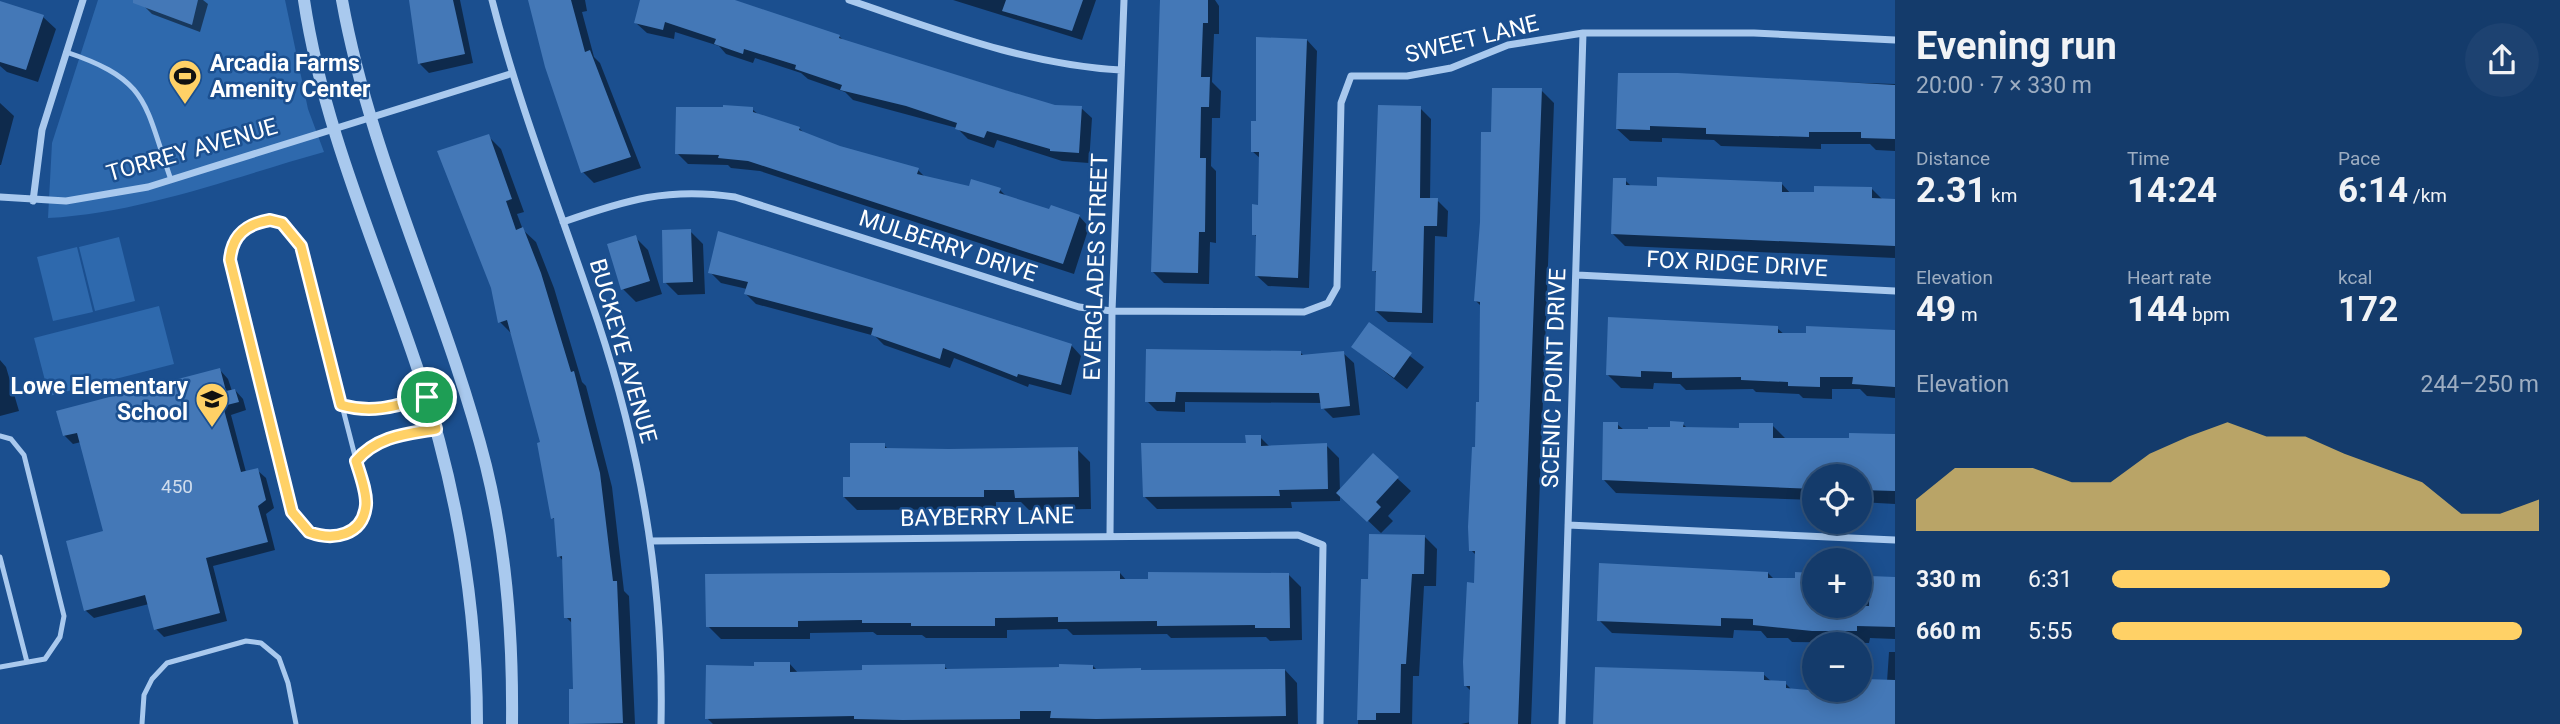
<!DOCTYPE html>
<meta charset="utf-8">
<style>
body{margin:0;font-family:Roboto,sans-serif;background:#1d4271;color:#f1f3f6;height:100vh;display:flex;flex-direction:column;font-size:26px;white-space:nowrap}
*{box-sizing:border-box;margin:0}
p{font-size:23px;color:#9dadc1}
.icon{flex:none;width:38px;height:38px;fill:none;stroke:currentColor;stroke-width:2;stroke-linecap:round;stroke-linejoin:round}
.map{position:relative;flex:1;overflow:hidden}
.details{display:flex;flex-direction:column;background:#143b6b;width:665px}
.details>*{flex:none}
.buttons{position:absolute;left:1802px;top:464px;display:grid;gap:14px}
.buttons a{display:grid;place-items:center;width:70px;height:70px;border-radius:50%;background:#143b6b;box-shadow:0 4px 18px #0003,0 0 0 2px #33557e;font-size:35px}
.pin{position:absolute;display:grid;place-items:center;width:60px;height:60px;color:#fff;margin:-30px;border:4px solid #fff;border-radius:50%;box-shadow:0 2px 7px #0007}
.round{display:grid;place-items:center;flex:none;width:74px;height:74px;border-radius:37px;background:#1d4271}
.summary{display:flex;align-items:center;justify-content:space-between;height:119px;padding:0 21px}
h1{font-size:38px;font-weight:700;line-height:52px}
.figures{display:grid;grid-template-columns:repeat(3,1fr);gap:10px;height:119px;padding:7px 21px}
.figures div{display:grid;align-content:center}
.figures b{font-size:35px;font-weight:700}
.figures small{font-size:19px;font-weight:400}
.figures p{font-size:19px}
.chart{height:196px;padding:14px 21px}
.chart p{display:flex;justify-content:space-between}
.chart svg{width:100%;height:126px;margin-top:7px;fill:#ffd166;opacity:.7}
ul{padding:0 21px;list-style:none;font-size:23px}
li{display:grid;grid-template-columns:112px 84px 1fr;align-items:center;height:52px}
li i{height:18px;border-radius:9px;background:#ffd166}
main{display:flex;flex:1;min-height:0}
.map>svg:first-child{display:block}
.green{fill:#2e69ad}
.shadow{fill:#0007}
.building{fill:#4478b7}
.lines{fill:none;stroke-linecap:round;stroke-linejoin:round}
.service{stroke:#a9c9ee;stroke-width:5}
.minor{stroke:#a9c9ee;stroke-width:7}
.tertiary{stroke:#a9c9ee;stroke-width:12}
.route-casing{stroke:#fff;stroke-width:14}
.route{stroke:#ffd166;stroke-width:9}
.labels{text-anchor:middle;dominant-baseline:central;stroke-width:5;stroke-linejoin:round;paint-order:stroke}
.number-label{font-size:19px;fill:#d0dded}
.street-label{font-size:23px;fill:#fff;stroke:#1b4f8f}
.poi-label{font-size:23px;font-weight:bold;fill:#fff;stroke:#1b4f8f;text-anchor:start}
</style>
<main>
<div class="map">
<svg width="1895" height="724" viewBox="0 0 1895 724">
<rect width="100%" height="100%" fill="#1b4f8f"/>
<path class="green" d="M98 0H285L308 109 324 152C234 177 142 213 48 218L52 143Z
M119 237 135 301 95 311 79 247Z
M77 247 93 312 53 321 37 257Z
M159 306 174 364 49 396 34 338Z"/>
<path class="shadow" d="M145 0H203L208 4 200 32 152 14 143 5Z
M411 0H460L473 63 429 73 420 64Z
M531 0H585L587 11 582 12 594 57 600 63 641 168 594 183 583 172Z
M641 0H733L839 36 844 41 1055 106 1081 108 1092 118 1089 163 1062 161 997 140 994 148 968 139 957 128 853 100 845 92 808 79 801 73 755 58 753 63 726 54 719 46 675 32 674 39 647 33 636 23Z
M953 0H1096L1082 40Z
M1162 0H1215L1219 6V34H1214L1212 82 1221 91 1220 118H1212L1211 166 1216 171V243L1210 242 1209 284 1164 283 1152 271Z
M0 3 43 17 56 29 38 82 7 72 0 66Z
M1307 40 1317 51 1309 288 1268 286 1257 276 1258 238 1254 234 1260 206 1261 159 1252 151Z
M1619 75 1895 84V151L1876 150 1870 144H1821V149L1721 146 1714 140 1662 138V142L1630 141 1617 129Z
M1541 90 1554 103 1531 724H1461L1471 722V691L1466 686 1475 584 1476 555 1471 550 1481 404 1482 307 1476 301 1493 134Z
M0 103 14 116 1 165H0Z
M1420 108 1431 119 1430 200H1437L1448 211 1447 237 1435 236 1433 323 1388 322 1376 311 1377 273 1374 270Z
M752 109 759 115 799 128 806 135 840 148 918 170 926 178 970 188 1000 190 1007 197 1051 212 1079 216 1089 227 1074 274 760 171 731 168 728 165 688 164 677 153Z
M488 136 501 149 524 212 517 214 523 230 536 242 554 288 582 382 586 386 612 487 624 591 629 596 635 724 571 723 575 691 573 624 566 617 564 562 559 556 556 521 553 518 542 443 513 335 500 322Z
M1625 180 1632 187 1782 184 1791 194 1872 189 1883 200 1895 199V258L1625 246 1612 233Z
M690 231 703 244 705 294 678 295 665 282Z
M635 237 648 250 662 294 636 302 623 289 609 246Z
M710 272 1071 345 1081 356 1071 395 1029 384 1028 387 954 358 950 368 884 345 875 336 756 304 746 294 747 289 721 283Z
M1369 324 1424 367 1407 389 1353 347Z
M1777 328 1785 335 1895 331V398L1867 396 1860 389H1832V399L1803 398 1799 394 1756 392 1753 389 1686 390 1680 384 1654 383 1653 389 1621 388 1608 375Z
M1300 352 1305 357 1343 353 1354 363 1360 415 1333 418 1323 408 1322 403 1185 402V412L1157 411 1147 401Z
M0 360 6 367 19 411 0 416Z
M220 370 228 379 232 391 235 390 243 399 246 410 231 415 246 472 257 470 266 478 274 508 266 514 275 550 213 566 227 621 164 637 156 629 149 604 94 618 85 610 105 533 81 442 73 444 64 435Z
M1617 424 1624 430 1671 429 1683 424 1688 429 1740 430 1772 425 1785 438 1851 440 1895 436V504L1860 502V476H1815V500L1616 493 1604 480Z
M1260 437 1270 447 1326 445 1339 458 1340 492 1373 456 1411 491 1388 516 1393 521 1381 533 1340 494V501L1291 502 1292 508 1157 509 1144 496Z
M884 445 889 450 1077 449 1090 462 1091 509 1029 510 1021 502H996V509L857 510 844 497 852 479Z
M1424 536 1437 549 1436 586H1424L1419 676H1413L1412 724H1358L1363 581H1370Z
M1120 573 1127 581 1288 574 1301 587 1302 640 1270 641 1266 637 1171 638 1167 634 1073 635 1067 629 1007 630V638H926L922 635H877L873 632 810 633V639H721L708 626Z
M1768 573 1774 579 1797 580V574L1815 575V606H1860V576L1895 578V639L1870 638 1869 643 1792 642 1788 638H1767L1761 631 1734 630 1733 638 1612 633 1599 620Z
M1889 652H1895V724H1594L1763 674 1772 682 1785 683 1792 690H1860V685L1887 682Z
M789 663 799 674 944 666 949 671 1093 666 1097 670 1143 672 1285 670 1297 683 1298 724H713L707 718 756 668Z"/>
<path class="building" d="M133 0H198L192 25 133 3Z
M409 0H453L465 54 418 64Z
M528 0H571L585 52 590 50 631 157 581 173 545 67Z
M640 0H735L840 35 839 38 1005 90 1055 105 1082 106 1079 153 1050 151V149L987 131 984 138 955 129 957 123 906 106 840 90 842 85 795 69 796 65 744 49 743 54 714 44 716 39 665 22 663 30 634 23Z
M1006 0H1083L1072 31 1002 11Z
M1160 0H1208V23H1203L1201 77H1210L1209 107H1201L1200 158H1206L1205 232H1199L1198 273 1151 272Z
M0 1 44 15 26 70 0 62Z
M1256 37 1307 39 1298 278 1255 276 1256 235H1252V204L1258 205 1259 152H1251V121H1256Z
M1618 73H1678L1895 85V139L1861 138V132H1809V137L1706 134V128L1650 126V130L1616 129Z
M1492 88H1542L1518 724H1469L1470 686H1464L1463 662 1467 582 1474 583 1475 551H1469L1468 527 1472 447H1475L1476 402H1479L1480 302 1474 301 1480 222 1481 132H1491Z
M723 105 753 107V112L800 127 799 130 840 146 919 168 917 174 969 186 971 179 1001 188 999 193 1049 209 1051 205 1080 215 1063 264 748 161 718 158 719 155 675 154 676 107H723Z
M1378 105 1421 106 1420 198H1438L1437 226H1424L1422 313 1375 311 1376 271H1372Z
M489 134 512 199 506 201 516 230 523 227 541 273 571 372 574 371 600 473 613 581H617L623 723 569 724V689H573L571 618H564L562 556 557 557 554 518 551 519 537 443 540 442 507 320 498 323 491 288 437 151Z
M1657 177 1782 182V192H1814V186L1872 187V198L1895 199V246L1611 234 1613 178H1626V185L1657 186Z
M691 229 693 282 663 283 662 230Z
M718 231 1072 344 1061 385 1018 374 1017 377 943 348 940 359 871 335 873 328 744 294 748 282 708 273Z
M636 235 650 281 621 290 607 244Z
M1608 317 1778 326V333H1806V326L1895 330V387L1852 384 1853 377H1820V387L1788 386V382L1741 380V377L1672 378V372L1641 371V377L1606 375Z
M1369 322 1412 353 1394 378 1351 347Z
M1146 349 1301 351V355L1344 351 1350 406 1321 409 1319 393 1176 392 1175 402H1145Z
M220 368 226 391 235 389 239 402 223 406 241 472 258 468 266 500 258 506 268 542 206 558 220 613 154 630 145 595 84 611 66 541 103 531 77 433 63 436 56 411Z
M1670 421 1684 422 1683 427 1739 428V423H1773V438H1849V433L1895 434V491L1860 490V476H1815V489L1602 480 1603 422H1618V429H1648V427H1670Z
M1245 435H1261V446L1327 443 1328 489 1279 490 1280 496 1143 497 1141 443H1246Z
M850 443H885V448L949 449 1078 447 1079 497 1015 498 1014 490H984V497H843V477H850Z
M1373 453 1399 477 1376 502 1381 507 1367 522 1336 493Z
M1369 534 1425 535 1424 574H1412L1406 664H1401L1400 713H1376V720H1357L1361 579H1368Z
M1599 563 1768 572V578H1795V572L1813 573 1812 606H1869L1870 576 1895 577V627L1857 626V631H1812L1753 625V619L1721 618V626L1597 621Z
M1120 571V579H1148V572L1289 573 1290 628H1255V625L1157 626V621L1058 622V617L995 618V626H911V623H862V620L798 621V627H706L705 574Z
M754 662H790V672L862 670V665L945 664V669L1059 667V664L1093 665V669L1141 668V670L1285 669 1286 716 1096 719 1050 718 1051 711H1020V719L903 720 854 719V716L705 719 706 665 754 666Z
M1595 667 1764 672V680L1786 681V688L1808 690H1864L1865 679 1895 680V724H1593Z"/>
<g class="lines">
<path class="service" d="M66 52C150 80 144 103 171 180
M270 220C286 224 293 232 301 246L365 495C370 545 314 550 292 511L230 260C232 235 246 224 270 220Z
M341 405C373 414 396 406 427 397
M0 436 11 439 24 455 64 616 60 637 45 659 0 667
M356 461C377 436 405 434 435 429
M0 557 27 662
M142 724 144 695 152 679 167 663 246 641 261 643 279 658 288 683 296 724"/>
<path class="minor" d="M492 0C520 110 562 214 598 322 641 452 664 588 661 724
M849 0C938 30 1026 65 1121 70
M0 197 66 201 148 187 510 74
M33 201 42 130 83 0
M563 222C626 200 668 187 735 197L1079 307 1112 311 1304 312 1328 303 1337 287 1341 103 1351 76H1407L1451 68 1508 45 1583 33H1754L1895 40
M1577 275 1895 291
M1568 525 1895 540
M1110 535 1112 311 1124 0
M650 541 1298 535 1323 545 1320 724
M1562 724 1583 33"/>
<path class="tertiary" d="M304 0C323 128 377 247 418 370 456 485 477 603 477 724
M342 0C371 161 446 308 486 466 507 551 513 637 512 724"/>
</g>
<g class="lines">
<defs>
<path id="route" d="M270 220 282 223 301 246 341 405C373 414 396 406 427 397L436 429C406 434 377 436 356 461 360 474 367 492 366 505 363 536 333 541 309 532L292 512 230 260C232 235 246 224 270 220Z"/>
</defs>
<use href="#route" class="route-casing"/>
<use href="#route" class="route"/>
</g>
<defs>
<symbol id="stadium-pin" viewBox="-11 -11 22 30"><path d="M0 17L-7.5 6A9.5 9.5 0 1 1 7.5 6Z" fill="#ffd166" stroke="#1b4f8f"/><path d="M0-5a6.5 5 0 1 0 0 10a6.5 5 0 1 0 0-10ZM-3.5-1.8h7v3.6h-7Z" fill="#111"/></symbol>
<symbol id="school-pin" viewBox="-11 -11 22 30"><path d="M0 17L-7.5 6A9.5 9.5 0 1 1 7.5 6Z" fill="#ffd166" stroke="#1b4f8f"/><path d="M0-5L7-2L0 1L-7-2ZM-4 1L0 2.5L4 1V4Q0 6-4 4Z" fill="#111"/></symbol>
</defs>
<g fill-rule="evenodd">
<use href="#stadium-pin" x="166" y="57" width="38" height="52"/>
<use href="#school-pin" x="193" y="380" width="38" height="52"/>
</g>
<g class="labels">
<g class="number-label">
<text x="177" y="486">450</text>
</g>
<g class="street-label">
<text transform="translate(1472 39) rotate(-14)">SWEET LANE</text>
<text transform="translate(192 150) rotate(-16)">TORREY AVENUE</text>
<text transform="translate(948 246) rotate(18)">MULBERRY DRIVE</text>
<text transform="translate(1737 264) rotate(3)">FOX RIDGE DRIVE</text>
<text transform="translate(1096 267) rotate(-88)">EVERGLADES STREET</text>
<text transform="translate(623 351) rotate(74)">BUCKEYE AVENUE</text>
<text transform="translate(1554 378) rotate(-88)">SCENIC POINT DRIVE</text>
<text transform="translate(987 517) rotate(-1)">BAYBERRY LANE</text>
</g>
<g class="poi-label">
<text x="210" y="63">Arcadia Farms<tspan x="210" dy="26">Amenity Center</tspan></text>
<text x="188" y="386" text-anchor="end">Lowe Elementary<tspan x="188" dy="26">School</tspan></text>
</g>
</g>
</svg>
<div class="buttons">
<a><svg class="icon" aria-label="locate" viewBox="0 0 24 24"><circle cx="12" cy="12" r="6"/><path d="M12 2v4M12 18v4M2 12h4M18 12h4"/></svg></a>
<a>+</a>
<a>−</a>
</div>
<div class="pin" style="left:427px;top:397px;background:#1e9e55"><svg class="icon" aria-label="arrive" viewBox="0 0 24 24"><path d="M6 21V4h12l-3 4 3 4H6"/></svg></div>
</div>
<section class="details">
<div class="summary"><div><h1>Evening run</h1><p>20:00 · 7 × 330 m</p></div><a class="round"><svg class="icon" aria-label="share" viewBox="0 0 24 24"><path d="M12 15V3M7 8l5-5 5 5M5 13v7h14v-7"/></svg></a></div>
<div class="figures">
<div><p>Distance</p><b>2.31<small> km</small></b></div>
<div><p>Time</p><b>14:24</b></div>
<div><p>Pace</p><b>6:14<small> /km</small></b></div>
</div>
<div class="figures">
<div><p>Elevation</p><b>49<small> m</small></b></div>
<div><p>Heart rate</p><b>144<small> bpm</small></b></div>
<div><p>kcal</p><b>172</b></div>
</div>
<div class="chart"><p><span>Elevation</span>244–250 m</p>
<svg viewBox="0 0 160 44" preserveAspectRatio="none"><path d="M0 44V33L10 22L20 22L30 22L40 27L50 27L60 17L70 11L80 6L90 11L100 11L110 17L120 22L130 27L140 38L150 38L160 33V44z"/></svg>
</div>
<ul>
<li><b>330 m</b>6:31<i style="width:65%"></i></li>
<li><b>660 m</b>5:55<i style="width:96%"></i></li>
</ul>
</section>
</main>
